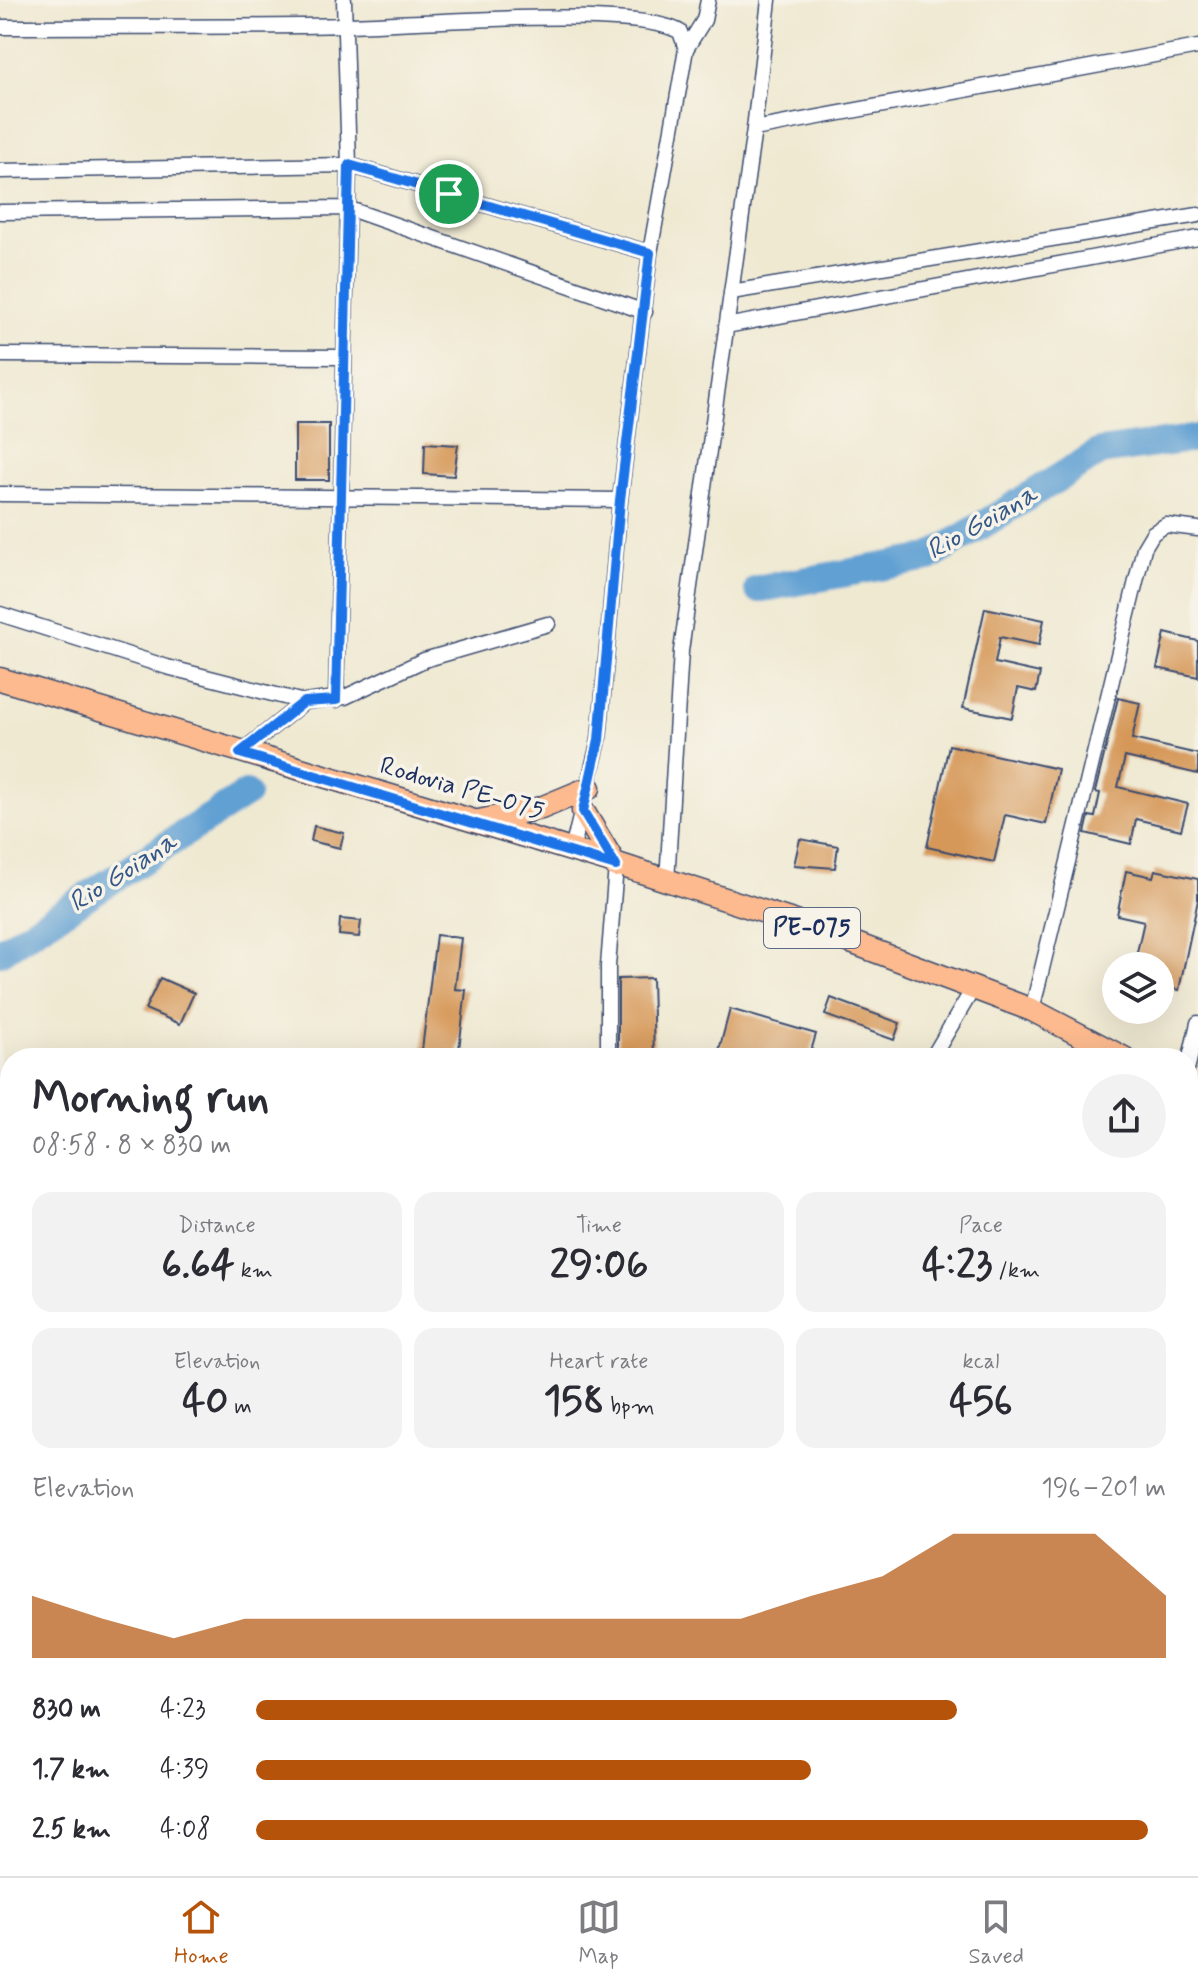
<!DOCTYPE html>
<meta charset="utf-8">
<style>
body{margin:0;font-family:Mynerve,sans-serif;background:#f2f2f3;color:#2b2b33;height:100vh;display:flex;flex-direction:column;font-size:30px;white-space:nowrap}
*{box-sizing:border-box;margin:0}
p{font-size:26px;color:#7c7c81}
.icon{flex:none;width:44px;height:44px;fill:none;stroke:currentColor;stroke-width:2;stroke-linecap:round;stroke-linejoin:round}
.map{position:relative;flex:1;overflow:hidden}
.sheet{position:absolute;left:0px;top:1048px;width:1198px;height:828px;display:flex;flex-direction:column;background:#fff;border-radius:32px 32px 0 0;box-shadow:0 8px 32px #0002}
.sheet>*{flex:none}
.fabs{position:absolute;left:1102px;top:952px;display:grid;gap:16px}
.fabs a{display:grid;place-items:center;width:72px;height:72px;border-radius:50%;background:#fff;box-shadow:0 8px 32px #0002;font-size:40px}
.pin{position:absolute;display:grid;place-items:center;width:68px;height:68px;color:#fff;margin:-34px;border:4px solid #fff;border-radius:50%;box-shadow:0 2px 8px #0007}
.round{display:grid;place-items:center;flex:none;width:84px;height:84px;border-radius:42px;background:#f2f2f3}
.overview{display:flex;align-items:center;justify-content:space-between;height:136px;padding:0 32px}
h1{font-size:44px;font-weight:700;line-height:60px}
.figures{display:grid;grid-template-columns:repeat(3,1fr);gap:12px;height:136px;padding:8px 32px}
.figures div{display:grid;align-content:center;border-radius:20px;background:#f2f2f3;text-align:center}
.figures b{font-size:40px;font-weight:700}
.figures small{font-size:22px;font-weight:400}
.figures p{font-size:22px}
.chart{height:224px;padding:16px 32px}
.chart p{display:flex;justify-content:space-between}
.chart svg{width:100%;height:144px;margin-top:8px;fill:#b45309;opacity:.7}
ul{padding:0 32px;list-style:none;font-size:26px}
li{display:grid;grid-template-columns:128px 96px 1fr;align-items:center;height:60px}
li i{height:20px;border-radius:10px;background:#b45309}
.dock{display:flex;justify-content:space-around;align-items:center;height:112px;border-top:2px solid #e1e1e2;background:#fff;font-size:22px;color:#7c7c81}
.dock a{display:grid;justify-items:center;gap:4px}
.dock .active{color:#b45309}
.map>svg:first-child{display:block}
.forest{fill:#8ab870;stroke:#527467;stroke-width:2}
.lines{fill:none;stroke-linecap:round;stroke-linejoin:round}
.river{stroke:#60a0d3;stroke-width:28}
.building{fill:#d69859}
.street-casing{stroke:#3b4b6f;stroke-width:17}
.primary-casing{stroke:#3b4b6f;stroke-width:25}
.street{stroke:#fff;stroke-width:14}
.primary{stroke:#fcba8e;stroke-width:22}
.route-casing{stroke:#fff;stroke-width:16}
.route{stroke:#1a73e8;stroke-width:10}
.labels{text-anchor:middle;dominant-baseline:central;stroke-width:7;stroke-linejoin:round;paint-order:stroke}
.shield{fill:#f7f3e8;stroke:#5d6a87;stroke-width:2}
.shield-label{font-size:24px;font-weight:bold;fill:#1b2f5e}
.street-label{font-size:26px;fill:#1b2f5e;stroke:#f7f3e8}
.water-label{font-size:28px;font-style:italic;fill:#335787;stroke:#f7f3e8}
</style>
<div class="map">
<svg width="1198" height="1876" viewBox="0 0 1198 1876">
<rect width="100%" height="100%" fill="#f7f3e8"/>
<filter id="ink" filterUnits="userSpaceOnUse"><feTurbulence type="fractalNoise" baseFrequency=".0125" numOctaves="2"/><feDisplacementMap in="SourceGraphic" scale="16" xChannelSelector="R" yChannelSelector="G"/><feConvolveMatrix kernelMatrix="1 2 1 2 8 2 1 2 1" color-interpolation-filters="sRGB"/></filter>
<filter id="wash" filterUnits="userSpaceOnUse"><feTurbulence type="fractalNoise" baseFrequency=".006" numOctaves="4" result="noise"/><feDisplacementMap in="SourceGraphic" scale="32" xChannelSelector="R" yChannelSelector="G"/><feGaussianBlur stdDeviation="1.8" result="paint"/><feColorMatrix in="noise" values="0 0 0 0 0 0 0 0 0 0 0 0 0 0 0 0 0 1.4 0 .05"/><feComposite in="paint" operator="in"/></filter>
<g filter="url(#wash)">
<rect width="100%" height="100%" fill="#efe9d2"/>
<path class="forest" d="M0 1637H10V1866H558L560 1876H7L0 1740Z
M1188 1803 1198 1804V1876H1059L1073 1866H1188Z
M711 1866H793L789 1876H710Z
M845 1866H1021L1023 1876H842Z"/>
<g class="lines">
<path class="river" d="M758 589 929 558 1100 452 1198 438
M0 952 246 794"/>
</g>
<g id="blocks">
<path class="building" d="M295 424H329V480H295Z
M425 443 458 445 454 476 424 474Z
M985 608 1044 620 1039 645 1000 637 995 663 1040 673 1036 692 1018 688 1012 718 963 708Z
M1165 633 1198 641V677L1157 668Z
M1118 698 1140 703 1132 739 1198 754V774L1125 757 1118 787 1188 804 1181 830 1136 819 1131 844 1085 833 1089 816 1095 817 1100 793 1095 792Z
M949 745 1058 769 1046 824 1005 815 994 862 927 847Z
M314 826 344 833 340 848 311 841Z
M800 839 838 846 835 868 794 865Z
M1155 870 1198 879V900L1179 990 1160 986V966H1134L1144 921 1117 915 1126 871 1153 877Z
M340 919 361 921 359 937 339 935Z
M436 935 461 938 455 989 466 990 458 1058H421Z
M160 978 194 993 180 1024 145 1009Z
M652 978 654 1058H618V979Z
M831 998 900 1023 894 1040 825 1015Z
M730 1009 816 1034 809 1058H717Z"/>
</g>
</g>
<g filter="url(#ink)">
<use href="#blocks" fill-opacity="0" stroke="#3b4b6f" stroke-width="2"/>
<g class="lines">
<defs>
<path id="street" d="M0 27C116 26 232 28 347 25 410 24 637 5 680 32L686 49
M754 129 1198 47
M0 171 349 165 650 253
M0 212 347 208 645 312
M731 292 1198 215
M726 326 1198 238
M0 355 342 357
M0 494 620 500
M0 614 167 667 304 702 345 697 424 660 548 624
M336 700 349 165 344 0
M240 753 304 702
M572 850 599 740 620 500 650 253 686 49 704 20 708 0
M667 881 681 651 754 129 769 0
M1032 1010 1144 548 1153 533 1166 525 1198 529
M608 1058V966L616 866
M932 1058 974 987
M1188 1066 1198 1023
M0 1341 10 1250
M1188 1470 1198 1475
M1188 1546 1198 1550
M0 1609H10
M1188 1677 1198 1679
M1188 1791 1198 1793
M635 1866V1876
M704 1876 705 1866
M796 1876 799 1866"/>
<path id="primary" d="M0 679 608 861 808 926 1032 1010 1124 1058
M583 811 616 866
M479 821 541 808 589 788
M1188 1092 1198 1097"/>
</defs>
<use href="#street" class="street-casing"/>
<use href="#primary" class="primary-casing"/>
<use href="#street" class="street"/>
<use href="#primary" class="primary"/>
</g>
</g>
<g class="lines" filter="url(#ink)">
<defs>
<path id="route" d="M349 165 650 253 620 500 599 740 583 811 616 866 240 753 304 702 336 700Z"/>
</defs>
<use href="#route" class="route-casing"/>
<use href="#route" class="route"/>
</g>
<g class="labels">
<rect class="shield" x="764" y="908" width="96" height="40" rx="6"/>
<g class="shield-label">
<text x="812" y="928">PE-075</text>
</g>
<g class="street-label">
<text transform="translate(462 789) rotate(16)">Rodovia PE-075</text>
</g>
<g class="water-label">
<text transform="translate(982 523) rotate(-30)">Rio Goiana</text>
<text transform="translate(123 873) rotate(-33)">Rio Goiana</text>
</g>
</g>
</svg>
<div class="fabs">
<a><svg class="icon" aria-label="layers" viewBox="0 0 24 24"><path d="M12 4l9 5-9 5-9-5zM3 14l9 5 9-5"/></svg></a>
</div>
<div class="pin" style="left:449px;top:194px;background:#1e9e55"><svg class="icon" aria-label="arrive" viewBox="0 0 24 24"><path d="M6 21V4h12l-3 4 3 4H6"/></svg></div>
<section class="sheet">
<div class="overview"><div><h1>Morning run</h1><p>08:58 · 8 × 830 m</p></div><a class="round"><svg class="icon" aria-label="share" viewBox="0 0 24 24"><path d="M12 15V3M7 8l5-5 5 5M5 13v7h14v-7"/></svg></a></div>
<div class="figures">
<div><p>Distance</p><b>6.64<small> km</small></b></div>
<div><p>Time</p><b>29:06</b></div>
<div><p>Pace</p><b>4:23<small> /km</small></b></div>
</div>
<div class="figures">
<div><p>Elevation</p><b>40<small> m</small></b></div>
<div><p>Heart rate</p><b>158<small> bpm</small></b></div>
<div><p>kcal</p><b>456</b></div>
</div>
<div class="chart"><p><span>Elevation</span>196–201 m</p>
<svg viewBox="0 0 160 44" preserveAspectRatio="none"><path d="M0 44V25L10 32L20 38L30 32L40 32L50 32L60 32L70 32L80 32L90 32L100 32L110 25L120 19L130 6L140 6L150 6L160 25V44z"/></svg>
</div>
<ul>
<li><b>830 m</b>4:23<i style="width:77%"></i></li>
<li><b>1.7 km</b>4:39<i style="width:61%"></i></li>
<li><b>2.5 km</b>4:08<i style="width:98%"></i></li>
</ul>
</section>
</div>
<nav class="dock">
<a class="active"><svg class="icon" aria-label="home" viewBox="0 0 24 24"><path d="M3 11l9-7 9 7M6 9v11h12V9"/></svg>Home</a>
<a><svg class="icon" aria-label="map" viewBox="0 0 24 24"><path d="M3 6l6-2 6 2 6-2v14l-6 2-6-2-6 2zM9 4v14M15 6v14"/></svg>Map</a>
<a><svg class="icon" aria-label="saved" viewBox="0 0 24 24"><path d="M7 4h10v16l-5-4-5 4z"/></svg>Saved</a>
</nav>
